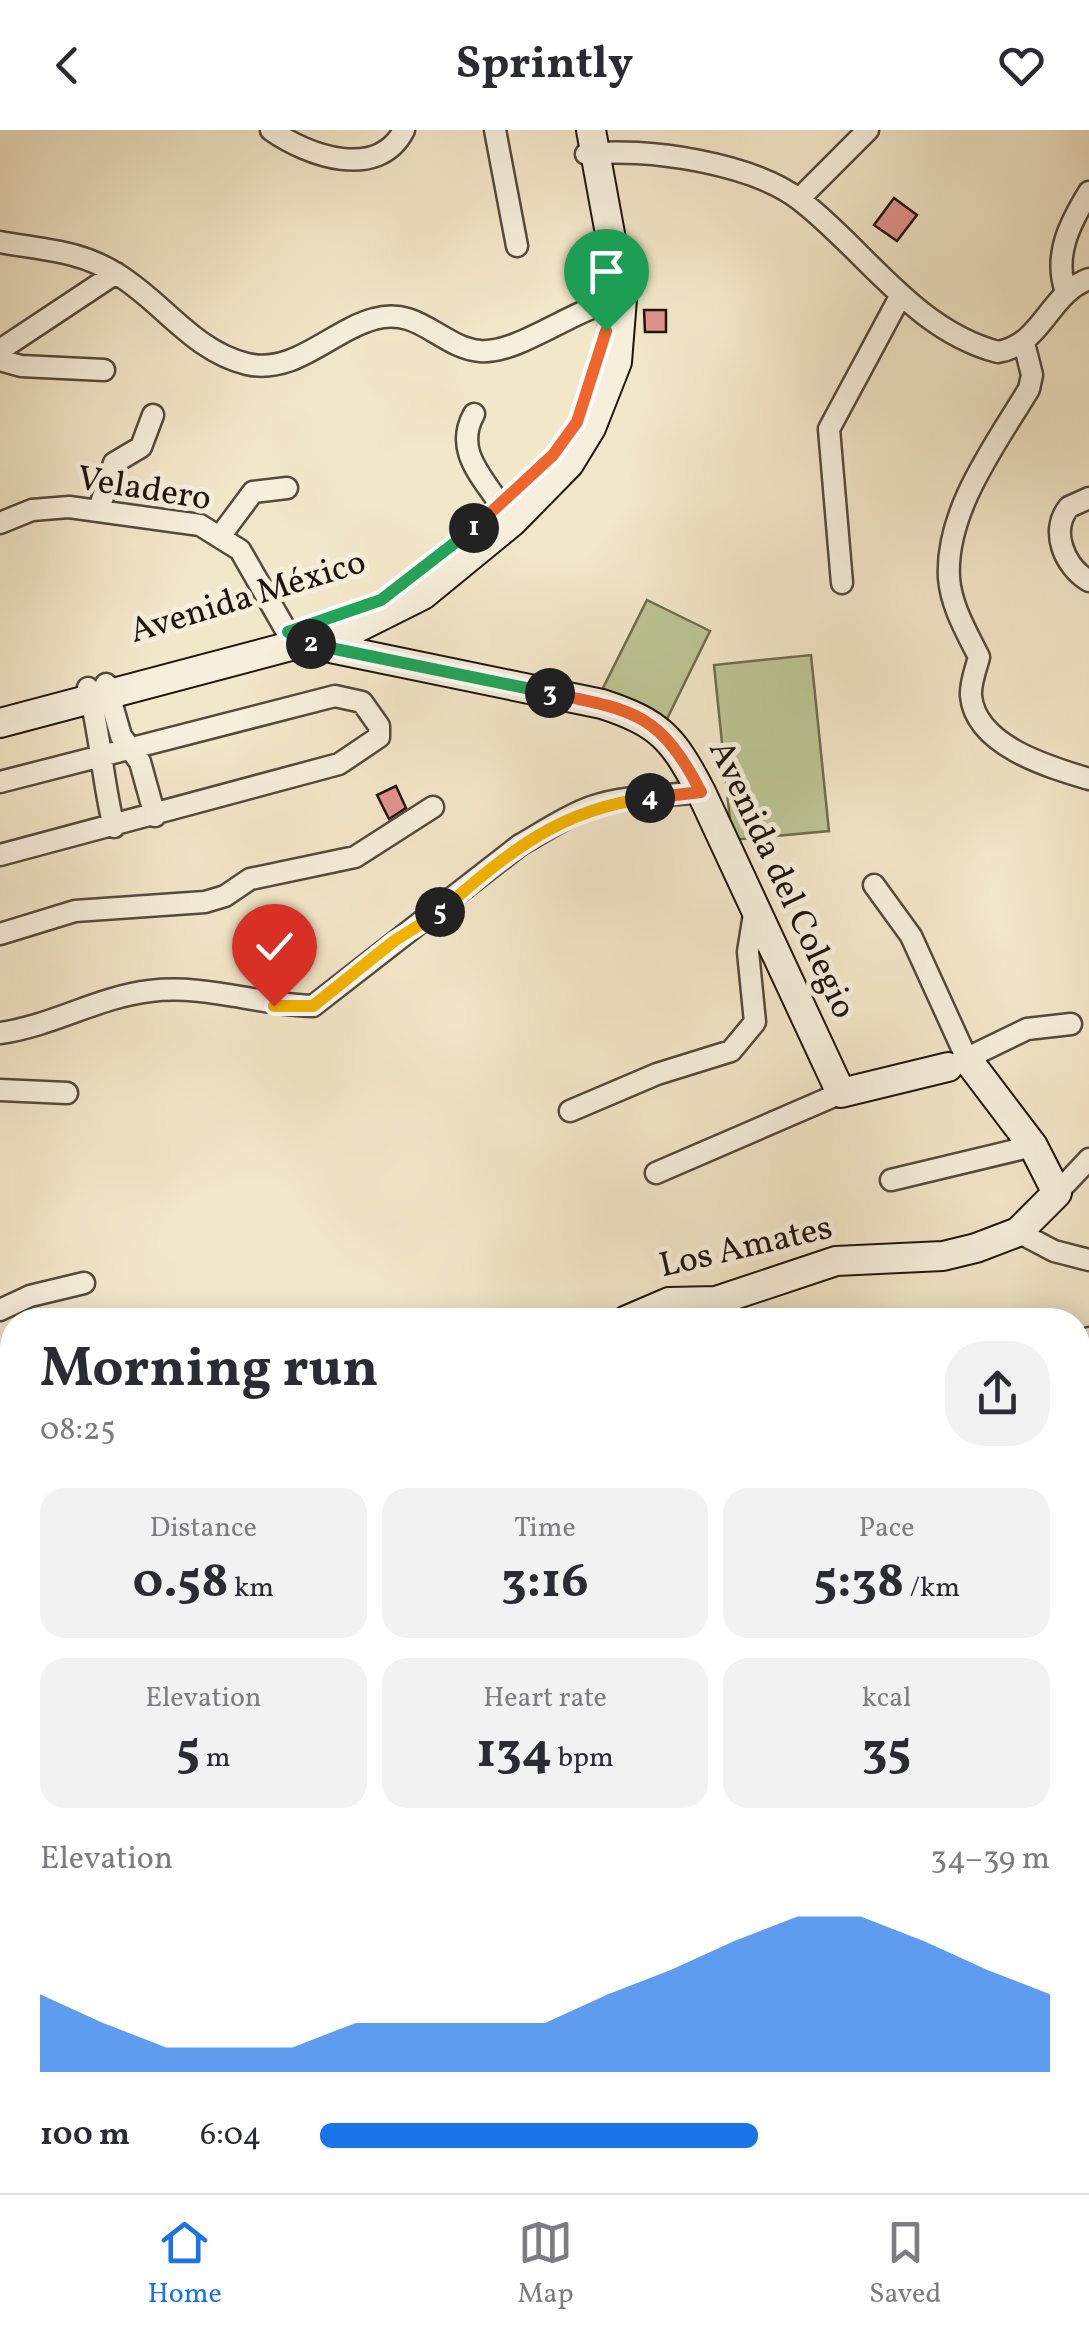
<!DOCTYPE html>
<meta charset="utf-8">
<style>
body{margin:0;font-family:Vollkorn,serif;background:#f2f2f3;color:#2b2b33;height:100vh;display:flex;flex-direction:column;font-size:38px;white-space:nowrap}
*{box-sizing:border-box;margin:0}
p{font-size:32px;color:#7c7c81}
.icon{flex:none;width:55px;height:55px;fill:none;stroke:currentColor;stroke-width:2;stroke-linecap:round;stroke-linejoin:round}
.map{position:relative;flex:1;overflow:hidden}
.panel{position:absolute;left:0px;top:1178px;width:1090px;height:888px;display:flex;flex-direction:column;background:#fff;border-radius:40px 40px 0 0;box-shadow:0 5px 25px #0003}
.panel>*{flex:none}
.pin{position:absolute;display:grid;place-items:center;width:85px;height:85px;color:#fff;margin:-102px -42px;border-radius:50% 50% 50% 0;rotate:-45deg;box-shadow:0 0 10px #0007}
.pin .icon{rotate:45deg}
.km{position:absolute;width:50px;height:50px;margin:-25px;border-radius:50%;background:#222;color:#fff;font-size:28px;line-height:50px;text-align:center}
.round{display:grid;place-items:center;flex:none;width:105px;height:105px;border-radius:40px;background:#f2f2f3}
.head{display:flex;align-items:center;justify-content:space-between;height:170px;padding:0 40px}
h1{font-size:55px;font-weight:700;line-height:75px}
.figures{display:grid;grid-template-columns:repeat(3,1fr);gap:15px;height:170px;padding:10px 40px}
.figures div{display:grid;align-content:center;border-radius:25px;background:#f2f2f3;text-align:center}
.figures b{font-size:50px;font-weight:700}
.figures small{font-size:28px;font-weight:400}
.figures p{font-size:28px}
.chart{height:280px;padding:20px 40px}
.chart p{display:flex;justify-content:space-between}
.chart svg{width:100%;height:180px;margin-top:10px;fill:#1a73e8;opacity:.7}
ul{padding:0 40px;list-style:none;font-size:32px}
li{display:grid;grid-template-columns:160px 120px 1fr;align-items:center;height:75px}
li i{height:25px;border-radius:12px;background:#1a73e8}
header{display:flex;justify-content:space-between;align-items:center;height:130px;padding:0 40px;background:#fff;font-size:45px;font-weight:700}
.dock{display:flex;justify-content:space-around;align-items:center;height:140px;border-top:2px solid #e1e1e2;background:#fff;font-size:28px;color:#7c7c81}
.dock a{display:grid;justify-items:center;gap:5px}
.dock .selected{color:#1a73e8}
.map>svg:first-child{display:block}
.green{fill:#bdc595;stroke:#6e6c52;stroke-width:2.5}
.building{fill:#e2938e;stroke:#1f140f;stroke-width:2.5}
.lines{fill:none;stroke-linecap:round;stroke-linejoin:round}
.street-casing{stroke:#54493e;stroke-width:25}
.secondary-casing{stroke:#1f140f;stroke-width:32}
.street{stroke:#f7efdc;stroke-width:20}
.secondary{stroke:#f7efdc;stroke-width:28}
.split-1-casing{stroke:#fff;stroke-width:20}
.split-2-casing{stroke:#fff;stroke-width:20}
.split-3-casing{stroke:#fff;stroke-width:20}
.split-4-casing{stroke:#fff;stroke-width:20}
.split-5-casing{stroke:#fff;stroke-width:20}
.split-6-casing{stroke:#fff;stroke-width:20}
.split-1{stroke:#f0652b;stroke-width:12}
.split-2{stroke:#22a559;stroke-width:12}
.split-3{stroke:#22a559;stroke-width:12}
.split-4{stroke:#f0652b;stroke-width:12}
.split-5{stroke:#f5b400;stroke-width:12}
.split-6{stroke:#f5b400;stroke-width:12}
.labels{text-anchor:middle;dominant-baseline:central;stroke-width:10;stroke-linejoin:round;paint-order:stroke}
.street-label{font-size:35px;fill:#1f140f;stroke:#f7efdc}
</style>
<header><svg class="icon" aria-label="back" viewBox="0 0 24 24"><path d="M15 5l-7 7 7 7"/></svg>Sprintly<svg class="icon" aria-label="heart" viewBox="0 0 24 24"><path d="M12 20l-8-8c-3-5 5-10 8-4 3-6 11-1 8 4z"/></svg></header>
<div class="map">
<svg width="1089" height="2063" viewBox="0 0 1089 2063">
<rect width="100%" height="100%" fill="#f3e7c9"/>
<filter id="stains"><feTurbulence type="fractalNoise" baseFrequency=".002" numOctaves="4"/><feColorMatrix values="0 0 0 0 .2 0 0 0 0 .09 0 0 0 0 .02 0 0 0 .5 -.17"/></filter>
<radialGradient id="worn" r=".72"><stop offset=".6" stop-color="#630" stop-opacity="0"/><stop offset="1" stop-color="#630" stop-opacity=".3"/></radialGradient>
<path class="green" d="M647 470 710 501 664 595 600 564Z
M811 525 829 701 732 710 714 535Z"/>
<path class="building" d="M894 68 917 85 897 111 874 95Z
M644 180H666V202H645Z
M396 656 406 678 389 689 377 665Z"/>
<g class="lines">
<defs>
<path id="street" d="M271 0C308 26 378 51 404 0
M495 0 517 116
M586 24C645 17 752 33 800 70 866 121 914 200 998 222 1043 214 1049 163 1089 149
M799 69 868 0
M0 112C42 120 79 120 117 144 163 172 193 221 247 234 295 245 332 200 374 189 419 176 440 217 480 221 520 224 576 176 622 169
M1066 162C1053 125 1070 93 1089 62
M1024 213 1032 245 1029 259C996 314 945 381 949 448 951 476 967 503 979 527 976 539 970 553 971 566 976 616 1049 637 1089 649
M0 220 116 143
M0 230 21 236 104 240
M474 284C454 320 481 345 501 376
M1089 368 1069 377C1049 401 1065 437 1089 451
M99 379 114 333 141 317 153 285
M0 393 32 380 69 377 200 395 240 420 287 502
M221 405 253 362 287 358
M842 453 829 299 901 165
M106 554 121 606 140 632 155 686
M88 558C101 605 102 650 114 697
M0 652 335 566 362 572 379 596V607L339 634 0 725
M874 755 911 806 967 929
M0 804 75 781 205 772 225 766 250 749 355 727 433 677
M0 903C52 896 98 867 150 861 205 854 259 875 313 876L520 715C543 702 566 686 591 677 624 665 666 666 701 662
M955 934 1027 899 1071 894
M0 960 67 963
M570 981 657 944 731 921 755 892 748 822 754 784
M656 1043 841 963
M891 1050 1033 1016
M1057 1063 1089 1029
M1018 1102 1054 1121 1089 1130
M0 1180 30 1166 84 1153
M1078 1215 1089 1208
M1078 1364 1089 1336
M1078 1486 1089 1492
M0 1616 12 1615
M1078 1983 1089 1975
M479 2052 494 2063
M212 2063 407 2052
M722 2063 726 2052
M1021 2063 1028 2052"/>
<path id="secondary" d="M311 514 602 574C660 593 673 608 701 662L841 963 948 937
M0 593 355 499 423 465 512 392 569 334 591 298 617 232 622 169 591 0
M627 1190 669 1172 716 1171 836 1131 943 1126 976 1118 1018 1102 1057 1063 1033 1016 967 929
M0 1431 12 1429"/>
</defs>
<use href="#street" class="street-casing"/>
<use href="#secondary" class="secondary-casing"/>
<use href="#street" class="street"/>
<use href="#secondary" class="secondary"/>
</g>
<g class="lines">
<defs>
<path id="split-1" d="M474 398 553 325 577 292 606 201"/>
<path id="split-2" d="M311 514 288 502 381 470 474 398"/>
<path id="split-3" d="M311 514 550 563"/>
<path id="split-4" d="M550 563C634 580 660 583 701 662L650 668"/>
<path id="split-5" d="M440 782C506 724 560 678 650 668"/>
<path id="split-6" d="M274 876H313L394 811 440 782"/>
</defs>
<use href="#split-1" class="split-1-casing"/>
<use href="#split-2" class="split-2-casing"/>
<use href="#split-3" class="split-3-casing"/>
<use href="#split-4" class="split-4-casing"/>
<use href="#split-5" class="split-5-casing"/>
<use href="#split-6" class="split-6-casing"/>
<use href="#split-1" class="split-1"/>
<use href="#split-2" class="split-2"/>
<use href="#split-3" class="split-3"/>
<use href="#split-4" class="split-4"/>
<use href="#split-5" class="split-5"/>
<use href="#split-6" class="split-6"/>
</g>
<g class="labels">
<g class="street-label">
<text transform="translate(144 360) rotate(9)">Veladero</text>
<text transform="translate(248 468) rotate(-17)">Avenida México</text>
<text transform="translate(781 750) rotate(65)">Avenida del Colegio</text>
<text transform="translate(746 1118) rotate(-13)">Los Amates</text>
</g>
</g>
<rect width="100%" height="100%" filter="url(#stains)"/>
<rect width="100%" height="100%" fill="url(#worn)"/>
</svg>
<div class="pin" style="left:606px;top:201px;background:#1e9e55"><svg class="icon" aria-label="arrive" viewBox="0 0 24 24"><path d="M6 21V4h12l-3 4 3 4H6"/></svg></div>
<div class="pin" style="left:274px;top:876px;background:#d93025"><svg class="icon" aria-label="check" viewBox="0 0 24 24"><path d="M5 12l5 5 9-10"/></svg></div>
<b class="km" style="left:474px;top:398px">1</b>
<b class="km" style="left:311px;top:514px">2</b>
<b class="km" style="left:550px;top:563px">3</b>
<b class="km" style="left:650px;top:668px">4</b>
<b class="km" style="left:440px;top:782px">5</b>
<section class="panel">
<div class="head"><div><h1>Morning run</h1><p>08:25</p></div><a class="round"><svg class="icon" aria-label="share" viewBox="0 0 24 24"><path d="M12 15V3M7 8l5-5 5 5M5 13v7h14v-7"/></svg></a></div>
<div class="figures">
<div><p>Distance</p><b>0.58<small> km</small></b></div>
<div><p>Time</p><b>3:16</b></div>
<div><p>Pace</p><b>5:38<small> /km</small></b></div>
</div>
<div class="figures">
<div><p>Elevation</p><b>5<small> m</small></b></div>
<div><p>Heart rate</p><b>134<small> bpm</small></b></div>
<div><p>kcal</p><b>35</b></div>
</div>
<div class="chart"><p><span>Elevation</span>34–39 m</p>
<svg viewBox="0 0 160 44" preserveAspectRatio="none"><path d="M0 44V25L10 32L20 38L30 38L40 38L50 32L60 32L70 32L80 32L90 25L100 19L110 12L120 6L130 6L140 12L150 19L160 25V44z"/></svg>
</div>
<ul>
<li><b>100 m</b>6:04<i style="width:60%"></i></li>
</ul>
</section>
</div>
<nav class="dock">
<a class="selected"><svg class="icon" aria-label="home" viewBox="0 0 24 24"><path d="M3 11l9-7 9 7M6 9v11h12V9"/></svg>Home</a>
<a><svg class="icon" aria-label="map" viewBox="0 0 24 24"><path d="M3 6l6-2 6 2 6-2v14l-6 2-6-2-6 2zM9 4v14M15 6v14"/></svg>Map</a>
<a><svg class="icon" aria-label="saved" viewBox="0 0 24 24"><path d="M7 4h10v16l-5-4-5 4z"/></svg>Saved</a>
</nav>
